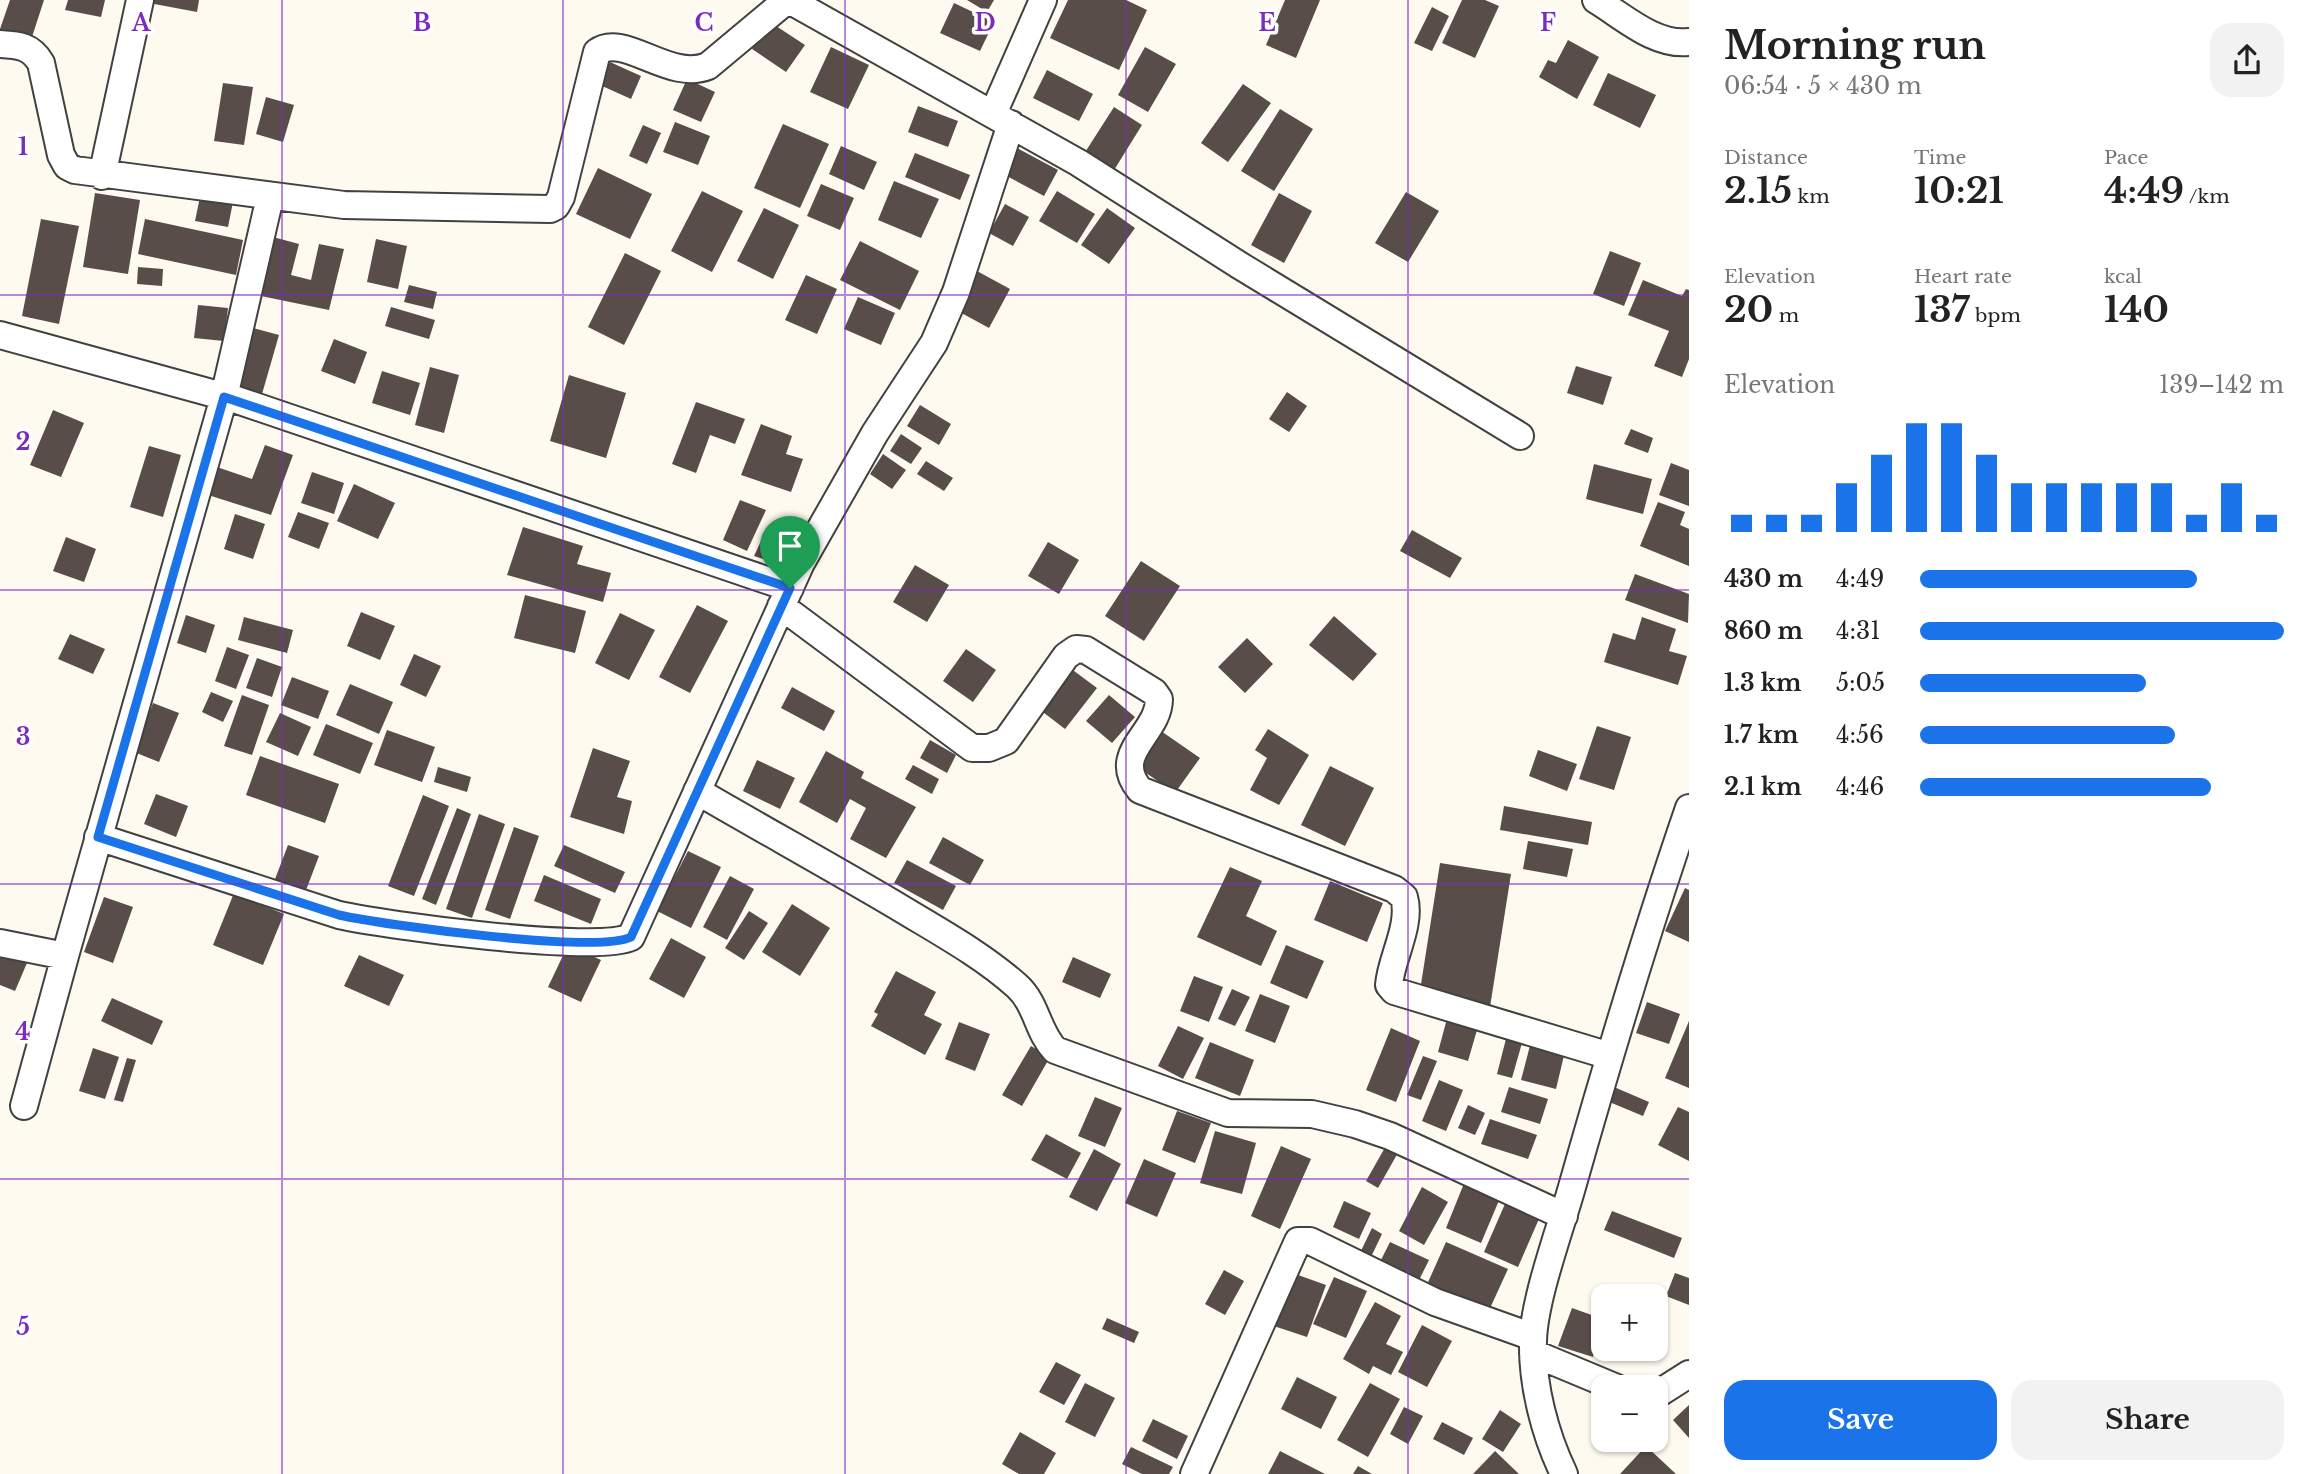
<!DOCTYPE html>
<meta charset="utf-8">
<style>
body{margin:0;font-family:"Libre Baskerville",serif;background:#f2f2f2;color:#222;height:100vh;display:flex;flex-direction:column;font-size:26px;white-space:nowrap}
*{box-sizing:border-box;margin:0}
p{font-size:23px;color:#767676}
.icon{flex:none;width:38px;height:38px;fill:none;stroke:currentColor;stroke-width:2;stroke-linecap:round;stroke-linejoin:round}
.map{position:relative;flex:1;overflow:hidden}
.side{display:flex;flex-direction:column;background:#fff;width:630px}
.side>*{flex:none}
.fabs{position:absolute;left:1591px;top:1284px;display:grid;gap:14px}
.fabs a{display:grid;place-items:center;width:77px;height:77px;border-radius:14px;background:#fff;box-shadow:0 2px 5px #0004;font-size:35px}
.pin{position:absolute;display:grid;place-items:center;width:60px;height:60px;color:#fff;margin:-72px -30px;border-radius:50% 50% 50% 0;rotate:-45deg;box-shadow:0 0 7px #0007}
.pin .icon{rotate:45deg}
.round{display:grid;place-items:center;flex:none;width:74px;height:74px;border-radius:21px;background:#f2f2f2}
.overview{display:flex;align-items:center;justify-content:space-between;height:119px;padding:0 35px}
h1{font-size:38px;font-weight:800;line-height:52px}
.stats{display:grid;grid-template-columns:repeat(3,1fr);gap:10px;height:119px;padding:7px 35px}
.stats div{display:grid;align-content:center}
.stats b{font-size:35px;font-weight:800}
.stats small{font-size:19px;font-weight:400}
.stats p{font-size:19px}
.chart{height:196px;padding:14px 35px}
.chart p{display:flex;justify-content:space-between}
.chart svg{width:100%;height:126px;margin-top:7px;stroke:#1a73e8;stroke-width:6}
.primary-button{display:flex;gap:14px;margin-top:auto;padding:14px 35px}
.primary-button a{flex:1;height:80px;border-radius:21px;background:#1a73e8;color:#fff;font-size:28px;font-weight:800;line-height:80px;text-align:center}
.primary-button a+a{background:#f2f2f2;color:#222}
ul{padding:0 35px;list-style:none;font-size:23px}
li{display:grid;grid-template-columns:112px 84px 1fr;align-items:center;height:52px}
li i{height:18px;border-radius:9px;background:#1a73e8}
main{display:flex;flex:1;min-height:0}
.map>svg:first-child{display:block}
.building{fill:#584d49}
.lines{fill:none;stroke-linecap:round;stroke-linejoin:round}
.minor-casing{stroke:#414141;stroke-width:30}
.minor{stroke:#fff;stroke-width:26}
.route-casing{stroke:#fff;stroke-width:14}
.route{stroke:#1a73e8;stroke-width:9}
.grid{fill:none;stroke:#7b2cbf;stroke-width:2;stroke-opacity:0.55}
.grid-label{font-size:23px;text-anchor:middle;font-weight:bold;fill:#7b2cbf;stroke:#fff;stroke-width:7;stroke-linejoin:round;paint-order:stroke}
</style>
<main>
<div class="map">
<svg width="1689" height="1474" viewBox="0 0 1689 1474">
<rect width="100%" height="100%" fill="#fffaef"/>
<path class="building" d="M10 0H44L31 40 0 29Z
M68 0H105L101 17 65 10Z
M150 0H199L197 12 149 3Z
M967 0H994L987 12Z
M1068 0H1126L1147 10 1119 70 1050 38Z
M1285 0H1320L1296 58 1266 45Z
M1462 0H1485L1499 6 1475 58 1442 43Z
M954 3 994 22 980 51 940 33Z
M1432 7 1449 16 1432 51 1414 43Z
M770 22 805 45 786 72 752 49Z
M1568 40 1599 57 1577 99 1539 77 1548 60 1556 63Z
M831 47 869 65 848 109 810 92Z
M1145 47 1176 64 1148 112 1118 95Z
M610 62 641 76 631 99 600 85Z
M1047 70 1093 94 1079 121 1033 98Z
M1608 73 1656 95 1640 128 1593 105Z
M687 79 715 92 701 122 673 110Z
M223 83 253 87 244 145 214 141Z
M1243 84 1271 103 1228 162 1201 143Z
M266 97 294 105 283 142 256 134Z
M918 106 958 121 948 147 908 132Z
M1114 107 1142 125 1111 175 1082 157Z
M1280 109 1313 129 1274 191 1241 171Z
M675 122 710 136 698 165 663 152Z
M783 124 829 144 800 208 754 188Z
M643 125 661 133 647 164 629 156Z
M841 146 877 162 864 190 829 174Z
M1017 148 1058 170 1044 196 1003 174Z
M915 153 970 175 960 200 905 177Z
M598 168 652 194 630 239 576 214Z
M894 181 939 199 921 238 878 220Z
M821 184 854 198 840 230 807 216Z
M702 191 743 211 712 272 671 251Z
M1057 191 1095 214 1077 243 1039 221Z
M1406 192 1439 211 1408 262 1375 243Z
M95 193 140 200 128 274 83 267Z
M1279 193 1312 211 1284 263 1251 245Z
M200 197 233 202 228 227 195 221Z
M1005 204 1029 217 1013 246 989 233Z
M764 208 799 225 773 279 737 261Z
M1107 208 1135 228 1109 264 1081 245Z
M41 219 79 226 59 324 22 316Z
M145 219 243 240 236 275 138 254Z
M273 237 299 244 291 275 311 280 319 244 344 249 329 310 256 295Z
M376 239 407 246 398 289 367 282Z
M860 241 919 271 900 310 840 280Z
M1610 251 1641 263 1624 306 1593 294Z
M625 253 661 271 624 345 588 327Z
M138 267 163 269 162 286 137 284Z
M977 271 1010 289 989 328 956 310Z
M806 275 837 289 817 334 785 320Z
M1643 280 1682 296 1686 289 1689 290V359L1682 377 1654 366 1669 331 1628 315Z
M409 285 437 292 433 309 404 302Z
M858 297 895 313 881 345 844 329Z
M198 305 228 308 224 341 194 338Z
M391 307 435 320 429 339 385 326Z
M249 327 279 335 260 401 231 393Z
M334 339 367 352 355 384 321 371Z
M1576 366 1612 377 1603 405 1567 393Z
M430 367 459 375 444 433 415 425Z
M382 371 420 383 410 415 372 403Z
M569 375 626 393 606 458 550 441Z
M1287 392 1307 406 1289 432 1269 419Z
M696 402 745 419 735 444 710 435 696 473 672 464Z
M920 405 951 424 939 445 907 426Z
M53 410 84 423 61 477 30 465Z
M761 424 792 436 786 454 803 459 791 492 741 475Z
M1631 429 1653 438 1648 453 1624 444Z
M901 434 922 448 911 464 890 451Z
M265 445 293 455 271 515 205 494 214 466 252 479Z
M149 446 181 455 163 517 130 507Z
M883 454 906 470 892 489 870 474Z
M926 461 953 478 944 491 917 474Z
M1671 463 1689 470V506L1659 495Z
M1594 464 1652 479 1643 514 1586 499Z
M312 472 344 483 334 514 301 503Z
M354 484 395 503 378 539 337 521Z
M740 500 766 510 747 551 723 540Z
M1658 502 1685 512 1680 525 1689 529V566L1640 546Z
M298 512 329 523 319 549 288 537Z
M235 514 265 524 253 559 224 549Z
M768 526 779 530 766 560 754 556Z
M523 527 583 546 577 564 611 573 603 602 507 575Z
M1412 530 1462 558 1450 578 1400 551Z
M66 537 96 549 84 582 53 571Z
M1048 542 1079 560 1059 594 1028 576Z
M1141 561 1180 586 1144 641 1105 616Z
M915 565 949 585 927 622 893 602Z
M1635 574 1689 594 1688 623 1625 600Z
M525 595 586 611 575 653 514 638Z
M697 605 728 621 690 693 659 677Z
M361 612 395 626 380 660 347 646Z
M620 613 655 630 629 680 595 663Z
M186 615 215 625 206 653 177 643Z
M1334 616 1377 654 1353 681 1309 645Z
M244 617 293 630 287 653 238 640Z
M1642 617 1676 629 1669 651 1687 656 1678 685 1604 662 1613 633 1635 640Z
M70 634 105 649 93 674 58 659Z
M1247 638 1273 664 1245 693 1218 667Z
M227 647 249 655 236 689 215 681Z
M966 649 996 670 973 702 943 681Z
M414 654 441 666 426 697 400 685Z
M257 658 282 667 272 697 246 688Z
M1066 665 1097 688 1065 729 1035 706Z
M292 677 329 691 318 719 281 705Z
M350 684 393 702 379 734 336 715Z
M792 687 835 711 824 731 781 708Z
M211 692 233 701 223 722 202 712Z
M242 695 269 705 252 755 224 746Z
M1109 695 1135 717 1112 743 1086 721Z
M153 703 179 713 159 762 134 752Z
M280 713 311 727 298 756 266 742Z
M326 724 373 743 360 774 313 755Z
M1597 726 1631 737 1614 790 1579 779Z
M1268 729 1309 755 1279 805 1250 790 1267 758 1255 750Z
M387 730 435 747 422 782 374 765Z
M1161 731 1200 758 1175 793 1136 766Z
M930 740 956 755 947 773 920 758Z
M593 748 630 761 617 797 632 801 624 834 570 817Z
M1538 750 1577 764 1567 791 1529 776Z
M826 751 864 772 861 778 916 807 886 858 850 839 866 808 850 799 837 823 799 802Z
M260 756 339 784 325 823 246 795Z
M757 760 795 778 780 809 743 791Z
M913 765 939 779 932 794 905 779Z
M1330 766 1374 788 1345 846 1301 825Z
M438 767 471 777 467 792 434 782Z
M156 794 188 806 176 837 144 824Z
M423 795 449 806 414 896 388 886Z
M1504 806 1592 822 1588 845 1500 830Z
M457 808 471 814 436 905 422 899Z
M479 814 505 824 472 918 446 909Z
M514 827 539 836 510 919 485 910Z
M943 837 984 860 970 885 929 863Z
M1528 841 1573 849 1567 877 1523 869Z
M288 845 319 856 303 898 272 887Z
M564 845 625 872 615 893 554 866Z
M688 851 721 867 691 928 657 911Z
M907 860 956 886 943 910 894 883Z
M1440 863 1511 874 1490 1007 1419 997Z
M1230 867 1262 881 1246 916 1277 931 1261 966 1197 937Z
M544 875 601 899 591 924 534 901Z
M730 876 754 889 727 940 703 927Z
M1330 881 1383 903 1367 942 1314 920Z
M1685 888 1689 890V942L1665 931Z
M234 893 284 914 263 965 213 945Z
M104 897 133 907 113 963 84 952Z
M792 904 830 928 800 976 762 952Z
M749 911 768 923 744 960 725 948Z
M671 938 706 957 684 998 649 979Z
M568 945 601 960 581 1002 548 987Z
M1286 945 1324 961 1307 999 1270 983Z
M0 951 27 963 15 991 0 985Z
M359 955 404 975 389 1006 344 986Z
M1073 957 1111 974 1100 998 1062 982Z
M896 971 936 992 924 1015 942 1024 925 1055 871 1026 878 1014 874 1012Z
M1194 976 1223 987 1209 1022 1180 1011Z
M1232 989 1250 997 1235 1026 1218 1019Z
M1260 994 1290 1006 1275 1043 1245 1031Z
M112 998 163 1021 152 1045 101 1021Z
M1647 1002 1680 1014 1669 1044 1636 1033Z
M1448 1015 1479 1023 1468 1061 1438 1052Z
M1689 1021V1088L1665 1078Z
M959 1022 990 1034 975 1071 945 1059Z
M1178 1026 1204 1038 1183 1079 1158 1066Z
M1391 1028 1420 1041 1396 1102 1366 1090Z
M1508 1031 1524 1036 1512 1078 1497 1074Z
M1532 1038 1566 1047 1556 1089 1521 1080Z
M1210 1042 1254 1060 1240 1096 1195 1078Z
M1031 1046 1050 1057 1022 1106 1002 1095Z
M93 1048 119 1057 105 1099 79 1091Z
M1423 1056 1437 1061 1421 1100 1407 1095Z
M127 1058 136 1060 123 1102 114 1100Z
M1439 1080 1463 1090 1446 1131 1422 1121Z
M1509 1087 1548 1099 1540 1124 1501 1112Z
M1614 1087 1649 1102 1643 1116 1607 1101Z
M1095 1097 1122 1108 1105 1147 1078 1136Z
M1468 1105 1485 1113 1475 1135 1458 1128Z
M1678 1107 1689 1112V1161L1658 1145Z
M1177 1111 1211 1123 1195 1163 1162 1150Z
M1490 1119 1537 1135 1528 1159 1481 1144Z
M1215 1131 1256 1143 1242 1194 1200 1183Z
M1046 1134 1081 1153 1067 1179 1031 1160Z
M1387 1144 1399 1151 1378 1188 1366 1181Z
M1281 1146 1311 1159 1280 1229 1251 1216Z
M1094 1149 1121 1164 1097 1211 1069 1197Z
M1144 1159 1176 1173 1157 1217 1125 1203Z
M1467 1176 1503 1191 1481 1243 1446 1228Z
M1422 1187 1448 1202 1424 1245 1399 1231Z
M1508 1197 1542 1212 1518 1267 1484 1252Z
M1344 1201 1371 1213 1359 1239 1333 1227Z
M1612 1211 1682 1238 1674 1258 1604 1230Z
M1372 1228 1382 1234 1370 1259 1359 1255Z
M1390 1242 1429 1260 1416 1286 1377 1268Z
M1446 1242 1508 1269 1486 1317 1425 1289Z
M1224 1270 1244 1281 1225 1315 1205 1304Z
M1287 1271 1326 1285 1307 1337 1268 1324Z
M1675 1273 1689 1278V1305L1666 1296Z
M1334 1277 1367 1291 1346 1338 1313 1324Z
M1625 1289 1646 1297H1622Z
M1656 1300 1668 1305 1656 1338Z
M1375 1302 1401 1316 1386 1344 1403 1352 1391 1375 1373 1366 1369 1374 1343 1359Z
M1572 1308 1603 1319 1593 1357 1558 1346Z
M1107 1318 1139 1332 1134 1343 1102 1329Z
M1422 1325 1452 1341 1427 1387 1398 1372Z
M1627 1349H1651L1648 1357Z
M1056 1362 1081 1375 1064 1405 1039 1392Z
M1297 1377 1337 1397 1321 1429 1281 1409Z
M1085 1383 1115 1398 1095 1437 1065 1422Z
M1370 1383 1400 1399 1368 1457 1337 1440Z
M1689 1405V1438L1673 1420Z
M1404 1407 1423 1416 1408 1444 1390 1434Z
M1500 1410 1521 1424 1503 1452 1482 1439Z
M1153 1419 1188 1436 1177 1459 1142 1441Z
M1442 1422 1473 1438 1464 1455 1433 1439Z
M1020 1432 1056 1453 1044 1474H1019L1002 1464Z
M1646 1446 1676 1474H1620Z
M1131 1447 1173 1467 1169 1474H1142L1122 1464Z
M1280 1451 1325 1474H1268Z
M1495 1451 1519 1474H1473Z
M1358 1466 1372 1474H1353Z"/>
<g class="lines">
<defs>
<path id="minor" d="M789 0 1079 163 1239 265 1520 436
M1596 0C1624 17 1655 46 1689 42
M0 44C19 45 31 46 41 63L61 155 67 166 75 170 344 205 550 209 556 206 561 197 597 52C624 32 669 82 708 66L787 0
M993 114 1043 0
M102 176 140 0
M0 335 237 400 790 588
M781 606 972 748H989L1006 741 1066 656 1076 649 1086 650 1154 692 1159 699C1159 734 1109 753 1140 790L1394 889 1404 897C1412 925 1391 958 1389 985L1394 991 1610 1056
M697 791C764 830 831 867 897 906 938 931 981 954 1017 986 1037 1004 1037 1031 1055 1050L1228 1113 1312 1114 1355 1124 1390 1136 1564 1216
M98 837 339 915C384 925 597 954 631 937L801 563 875 433 934 343 956 292 1011 124
M0 943 65 956 224 397 270 197
M24 1106 65 956
M1533 1353 1617 1388
M1656 1395 1689 1374
M1194 1474 1298 1241H1310L1435 1302 1533 1337
M1564 1474C1545 1435 1532 1385 1533 1341 1534 1299 1560 1230 1572 1187 1608 1060 1646 933 1689 808"/>
</defs>
<use href="#minor" class="minor-casing"/>
<use href="#minor" class="minor"/>
</g>
<g class="lines">
<defs>
<path id="route" d="M224 397 790 588 631 937C598 954 383 925 339 915L98 837Z"/>
</defs>
<use href="#route" class="route-casing"/>
<use href="#route" class="route"/>
</g>
<path class="grid" d="M282 0V1474M563 0V1474M845 0V1474M1126 0V1474M1408 0V1474M0 295H1689M0 590H1689M0 884H1689M0 1179H1689"/>
<g class="grid-label">
<text x="141" y="31">A</text>
<text x="422" y="31">B</text>
<text x="704" y="31">C</text>
<text x="985" y="31">D</text>
<text x="1267" y="31">E</text>
<text x="1548" y="31">F</text>
<text x="23" y="155">1</text>
<text x="23" y="450">2</text>
<text x="23" y="745">3</text>
<text x="23" y="1040">4</text>
<text x="23" y="1335">5</text>
</g>
</svg>
<div class="fabs">
<a>+</a>
<a>−</a>
</div>
<div class="pin" style="left:790px;top:588px;background:#1e9e55"><svg class="icon" aria-label="arrive" viewBox="0 0 24 24"><path d="M6 21V4h12l-3 4 3 4H6"/></svg></div>
</div>
<section class="side">
<div class="overview"><div><h1>Morning run</h1><p>06:54 · 5 × 430 m</p></div><a class="round"><svg class="icon" aria-label="share" viewBox="0 0 24 24"><path d="M12 15V3M7 8l5-5 5 5M5 13v7h14v-7"/></svg></a></div>
<div class="stats">
<div><p>Distance</p><b>2.15<small> km</small></b></div>
<div><p>Time</p><b>10:21</b></div>
<div><p>Pace</p><b>4:49<small> /km</small></b></div>
</div>
<div class="stats">
<div><p>Elevation</p><b>20<small> m</small></b></div>
<div><p>Heart rate</p><b>137<small> bpm</small></b></div>
<div><p>kcal</p><b>140</b></div>
</div>
<div class="chart"><p><span>Elevation</span>139–142 m</p>
<svg viewBox="0 0 160 44" preserveAspectRatio="none"><path d="M5 44V38M15 44V38M25 44V38M35 44V27M45 44V17M55 44V6M65 44V6M75 44V17M85 44V27M95 44V27M105 44V27M115 44V27M125 44V27M135 44V38M145 44V27M155 44V38"/></svg>
</div>
<ul>
<li><b>430 m</b>4:49<i style="width:76%"></i></li>
<li><b>860 m</b>4:31<i style="width:100%"></i></li>
<li><b>1.3 km</b>5:05<i style="width:62%"></i></li>
<li><b>1.7 km</b>4:56<i style="width:70%"></i></li>
<li><b>2.1 km</b>4:46<i style="width:80%"></i></li>
</ul>
<div class="primary-button"><a>Save</a><a>Share</a></div>
</section>
</main>
